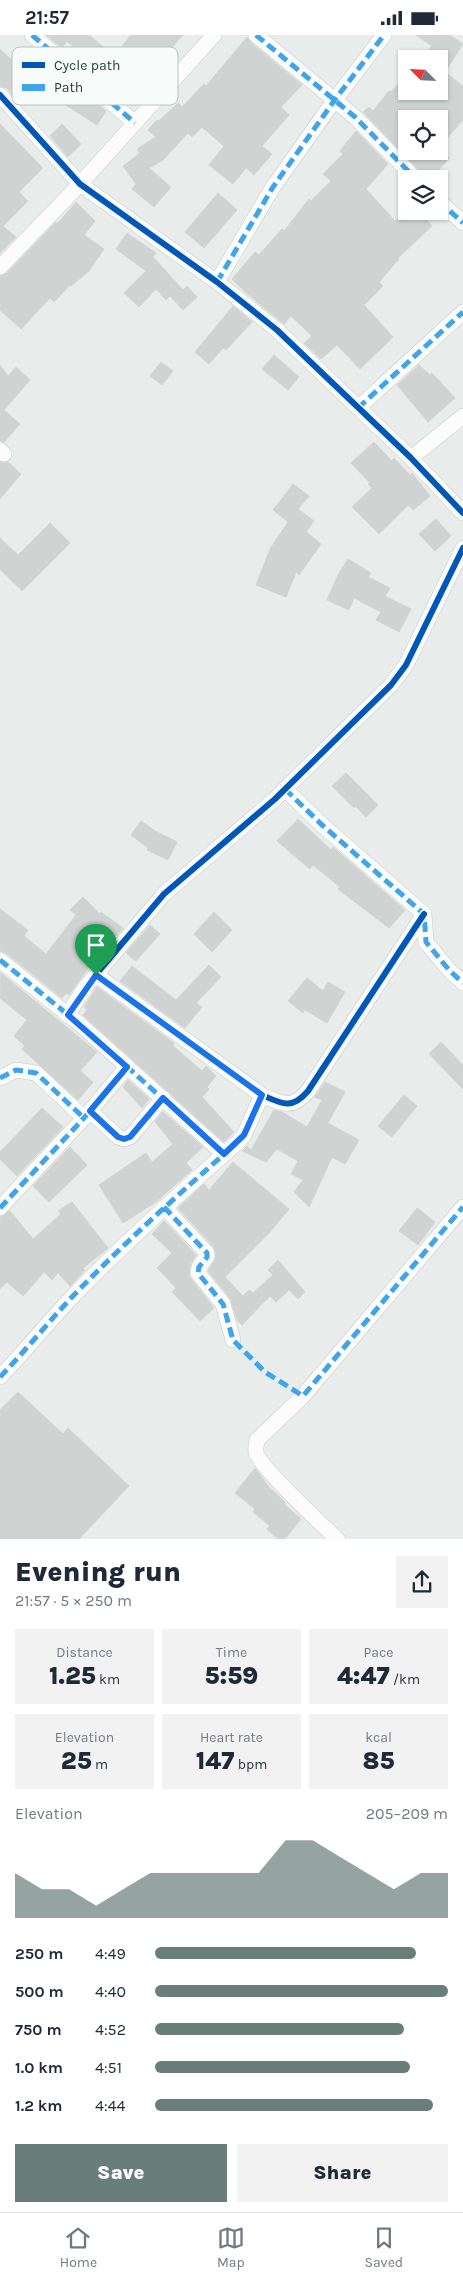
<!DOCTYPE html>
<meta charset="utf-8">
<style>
body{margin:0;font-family:Karla,sans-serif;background:#f2f2f3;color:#1f2937;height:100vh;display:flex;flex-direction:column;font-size:19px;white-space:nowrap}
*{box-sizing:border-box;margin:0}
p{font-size:16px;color:#747a83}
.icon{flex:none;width:28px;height:28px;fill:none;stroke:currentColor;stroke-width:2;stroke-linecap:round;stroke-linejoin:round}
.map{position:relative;height:1504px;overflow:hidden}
.details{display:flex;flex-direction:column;background:#fff;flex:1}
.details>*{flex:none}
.needle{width:32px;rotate:294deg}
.fabs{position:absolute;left:398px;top:15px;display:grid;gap:10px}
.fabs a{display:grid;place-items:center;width:50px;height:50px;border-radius:0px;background:#fff;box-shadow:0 1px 4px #0004;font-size:25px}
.pin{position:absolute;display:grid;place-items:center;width:42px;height:42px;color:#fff;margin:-51px -21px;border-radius:50% 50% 50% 0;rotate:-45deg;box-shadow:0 0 5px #0007}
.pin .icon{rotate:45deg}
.round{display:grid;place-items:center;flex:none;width:52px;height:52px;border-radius:0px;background:#f2f2f3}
.headline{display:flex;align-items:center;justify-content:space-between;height:85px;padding:0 15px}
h1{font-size:28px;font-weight:800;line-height:38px}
.metrics{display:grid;grid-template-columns:repeat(3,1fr);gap:8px;height:85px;padding:5px 15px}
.metrics div{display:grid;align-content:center;border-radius:0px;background:#f2f2f3;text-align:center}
.metrics b{font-size:25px;font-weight:800}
.metrics small{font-size:14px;font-weight:400}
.metrics p{font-size:14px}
.chart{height:140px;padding:10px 15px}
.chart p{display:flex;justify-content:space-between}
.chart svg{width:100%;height:90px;margin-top:5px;fill:#697e78;opacity:.7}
.cta{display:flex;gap:10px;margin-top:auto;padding:10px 15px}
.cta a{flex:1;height:58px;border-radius:0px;background:#697e78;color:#fff;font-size:20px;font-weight:800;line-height:58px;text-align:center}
.cta a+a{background:#f2f2f3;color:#1f2937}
ul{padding:0 15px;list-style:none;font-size:16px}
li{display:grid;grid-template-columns:80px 60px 1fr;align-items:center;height:38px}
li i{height:12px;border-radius:6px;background:#697e78}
.status{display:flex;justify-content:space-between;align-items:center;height:35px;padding:0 25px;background:#fff;direction:ltr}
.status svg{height:14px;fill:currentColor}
.menu{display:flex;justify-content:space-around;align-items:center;height:70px;border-top:1px solid #e0e1e3;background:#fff;font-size:14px;color:#747a83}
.menu a{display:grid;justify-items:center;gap:2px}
.menu .selected{color:#697e78}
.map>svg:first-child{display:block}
.building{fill:#cfd4d2;stroke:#d1d6d4}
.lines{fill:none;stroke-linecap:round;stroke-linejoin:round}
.street-casing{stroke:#c5cac8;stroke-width:16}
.street{stroke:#fcfcfc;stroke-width:15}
.quiet{stroke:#3ea4ec;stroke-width:5;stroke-dasharray:10 5;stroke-linecap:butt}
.cycleway-casing{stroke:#f7fbf9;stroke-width:9}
.cycleway{stroke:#0057b8;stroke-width:6}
.route-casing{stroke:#fff;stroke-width:10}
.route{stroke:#1a73e8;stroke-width:6}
.key{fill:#f7fbf9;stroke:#b8c4c0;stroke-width:1}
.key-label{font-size:14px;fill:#24423a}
</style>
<div class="status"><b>21:57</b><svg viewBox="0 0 49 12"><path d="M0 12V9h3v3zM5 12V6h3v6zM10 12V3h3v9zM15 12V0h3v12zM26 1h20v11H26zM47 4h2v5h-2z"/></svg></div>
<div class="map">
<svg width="463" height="1505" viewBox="0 0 463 1505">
<rect width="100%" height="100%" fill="#e8edeb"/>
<path class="building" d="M46 0H89L114 21 131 0H183L158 28 152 24 121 63 98 44 103 38 67 6 62 13Z
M416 0H450L463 9 445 37 463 51V85L439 112V84H406V116H441L449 123 431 144 425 142 363 77 369 72 373 76 389 56 391 57 406 41V56H439V24H421L432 11Z
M247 2 250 7 302 50 281 72 289 80 262 111 272 119 254 140 246 133 233 149 209 130 224 111 202 92 192 102 188 98 163 125 149 133 171 152 154 172 132 154 136 149 123 131 140 118 137 114 156 102 148 95 157 85 159 86 178 68 182 72 204 49 206 51Z
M32 12 51 29 36 50 25 43 23 46 25 49 14 62 7 53 0 51V14L18 31Z
M72 51 83 60 84 57 106 76 97 90 61 67Z
M0 89 43 133 19 157 28 166 3 191 16 202 0 218Z
M62 89 81 109 68 122 50 101Z
M356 96 388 129 366 154 395 186 406 176H420L432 191 398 223 399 224 379 247 383 251 364 270 393 302 360 334 337 310 321 324 304 308 312 301 291 281 284 289 245 257 232 244 255 217 259 220 282 194 284 196 309 164 311 166 331 146 323 139 343 119 340 116Z
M218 158 237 175 204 213 185 197Z
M76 167 95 186 84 200 104 214 89 236 71 251 70 250 54 267 50 263 21 294 0 275V241L7 238 56 187 58 188Z
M127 198 156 218 153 222 183 255 187 251 197 262 183 275 170 261 166 265 156 254 139 272 124 258 146 236 116 214Z
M233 271 252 287 226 315 223 313 209 329 195 317Z
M274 320 299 342 288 355 262 334Z
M161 327 173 336 162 350 150 341Z
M0 330 8 341 16 332 30 345 4 375 20 389 4 407 0 406Z
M419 330 430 340 432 338 455 363 428 387 397 350Z
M374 407 392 426 394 423 410 440 412 438 430 461 413 475 408 470 379 499 352 472 372 453 368 449 370 448 351 428Z
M0 427H8L21 439 0 464Z
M293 449 309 461 298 474 314 486 306 497 321 509 299 540 296 537 286 562 256 550 270 514 288 487 273 475Z
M436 484 451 501 435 516 419 499Z
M50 488 70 508 22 556 0 534V503L18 520Z
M348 524 371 538 368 542 390 553 385 561 411 574 399 597 376 585 381 577 354 563 349 575 327 565 338 540Z
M346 738 378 770 366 782 355 771 354 773 332 751Z
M298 784 331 815 333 812 405 875 389 893 338 854 340 852 313 830 310 834 277 806Z
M141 786 155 796 177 807 168 825 147 815 148 813 131 800Z
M83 862 100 879 101 877 123 893 108 910 105 909 69 960 66 958 62 963 6 918 0 916V874L28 895 24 901 46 919 76 880 70 875Z
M214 877 232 895 212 917 194 899Z
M150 890 160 899 136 926 126 918Z
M209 930 221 942 196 968 202 972 185 993 120 946 132 931 176 965Z
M1 938 97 1017 80 1036 93 1047 78 1065 22 1014 25 1011 14 1001 27 985 0 963Z
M307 943 323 956 328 947 345 957 327 988 305 975 303 978 288 966Z
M97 952 174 1008 173 1011 202 1036 206 1031 216 1041 207 1052 209 1054 202 1062 234 1097 224 1107 83 980 87 975 84 972Z
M441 1007 463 1030V1054L429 1019Z
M128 1045 149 1064 142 1073 123 1052Z
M325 1047 345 1057 328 1088 359 1105 345 1129 332 1122 309 1172 294 1157 303 1145 291 1139 298 1126 277 1114 266 1127 242 1116 247 1111 251 1115 274 1075 282 1077 307 1092 322 1065 315 1062Z
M404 1060 417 1071 392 1102 378 1091Z
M42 1073 63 1092 17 1141 0 1124V1117Z
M163 1077 203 1112 186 1128 192 1135 156 1167 123 1188 99 1150 146 1118 152 1127 173 1109 155 1087Z
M70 1112 87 1130 49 1167 33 1151Z
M233 1127 289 1174 269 1198 225 1242 243 1261 249 1255 253 1258 273 1240 268 1235 278 1225 305 1257 298 1264 289 1255 276 1267 270 1261 242 1290 237 1285 230 1263 208 1236 216 1223 214 1212 178 1173 204 1149 209 1155Z
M72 1167 108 1213 83 1233 85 1235 70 1251 58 1238 52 1245 44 1237 23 1261 7 1247 0 1254V1182L10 1176 33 1204 61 1179 58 1176Z
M417 1173 435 1187 418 1210 399 1196Z
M164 1186 196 1220 190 1230 189 1241 214 1273 200 1286 172 1257 176 1253 157 1233 172 1218 152 1199Z
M18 1357 63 1399 68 1393 129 1451 78 1505H0V1375Z
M255 1433 269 1452 285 1467 284 1469 301 1484 284 1505H279L267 1494 270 1491 253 1477 255 1474 235 1458Z"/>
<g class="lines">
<defs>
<path id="street" d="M32 0 135 88
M256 0 355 82 416 144
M0 60 80 149 217 247 277 295 411 423 463 478
M439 166 463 188
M0 232 80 149 214 0
M217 247 273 152 334 66 384 0
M358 373 463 277
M0 415 4 419
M411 423 463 381
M285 754 321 789 424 879 426 907 449 935 463 948
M0 925 82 991 224 1119
M96 940 262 1060C282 1069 292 1075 308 1056L424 879
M67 980 87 950 164 859 275 764 391 650 406 630 463 513
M0 1043 16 1035 36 1038 84 1083
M90 1076 118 1102 124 1104 130 1102 163 1063
M164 1172 207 1218V1222L199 1232 198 1238 223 1269 233 1305
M0 1173 84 1083 127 1032
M0 1342C24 1317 47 1289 71 1263 124 1208 181 1157 238 1107L244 1100 262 1060
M338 1505C323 1490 259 1432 256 1417 255 1413 257 1409 257 1405L303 1361 463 1172"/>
</defs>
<use href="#street" class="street-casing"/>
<use href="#street" class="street"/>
<path class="quiet" d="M32 0 135 88
M256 0 355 82 416 144
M439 166 463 188
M217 247 273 152 334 66 384 0
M358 373 463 277
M285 754 321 789 424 879 426 907 449 935 463 948
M0 925 82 991 224 1119
M0 1043 16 1035 36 1038 84 1083
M90 1076 118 1102 124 1104 130 1102 163 1063
M164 1172 207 1218V1222L199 1232 198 1238 223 1269 233 1305 265 1337 303 1361 463 1172
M0 1173 84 1083 127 1032
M0 1342C24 1317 47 1289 71 1263 124 1208 181 1157 238 1107L244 1100 262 1060"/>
<defs>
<path id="cycleway" d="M0 60 80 149 217 247 277 295 411 423 463 478
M96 940 262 1060C282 1069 292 1075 308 1056L424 879
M67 980 87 950 164 859 275 764 391 650 406 630 463 513"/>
</defs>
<use href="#cycleway" class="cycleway-casing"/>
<use href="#cycleway" class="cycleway"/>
</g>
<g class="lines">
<defs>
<path id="route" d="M96 940 262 1060 244 1100 224 1119 163 1063 130 1102 124 1104 118 1102 90 1076 127 1032 68 980Z"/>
</defs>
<use href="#route" class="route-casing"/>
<use href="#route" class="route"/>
</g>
<rect x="12" y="12" width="166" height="58" rx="8" class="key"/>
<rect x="22" y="27" width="23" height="6" fill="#0057b8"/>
<rect x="22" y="49" width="23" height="7" fill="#3ea4ec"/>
<g class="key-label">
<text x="54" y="35">Cycle path</text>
<text x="54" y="57">Path</text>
</g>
</svg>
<div class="fabs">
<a><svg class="needle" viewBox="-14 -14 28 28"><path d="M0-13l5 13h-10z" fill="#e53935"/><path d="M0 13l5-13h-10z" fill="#747a83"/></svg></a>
<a><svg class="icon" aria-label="locate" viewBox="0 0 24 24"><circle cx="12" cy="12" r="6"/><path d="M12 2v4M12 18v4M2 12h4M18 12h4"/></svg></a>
<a><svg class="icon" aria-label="layers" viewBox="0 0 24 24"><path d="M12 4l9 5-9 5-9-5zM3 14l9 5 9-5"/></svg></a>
</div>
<div class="pin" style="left:96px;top:940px;background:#1e9e55"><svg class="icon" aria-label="arrive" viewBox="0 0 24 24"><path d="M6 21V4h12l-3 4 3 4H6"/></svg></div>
</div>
<section class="details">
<div class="headline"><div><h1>Evening run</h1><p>21:57 · 5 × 250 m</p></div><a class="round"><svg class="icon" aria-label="share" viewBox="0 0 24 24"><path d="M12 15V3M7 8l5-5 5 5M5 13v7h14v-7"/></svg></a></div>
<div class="metrics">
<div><p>Distance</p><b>1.25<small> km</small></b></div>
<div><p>Time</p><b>5:59</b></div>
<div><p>Pace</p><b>4:47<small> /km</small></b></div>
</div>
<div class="metrics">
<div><p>Elevation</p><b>25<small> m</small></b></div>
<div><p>Heart rate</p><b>147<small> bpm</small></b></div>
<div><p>kcal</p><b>85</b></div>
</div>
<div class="chart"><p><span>Elevation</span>205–209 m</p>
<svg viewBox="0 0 160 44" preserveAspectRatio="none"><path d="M0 44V22L10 30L20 30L30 38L40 30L50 22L60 22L70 22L80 22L90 22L100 6L110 6L120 14L130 22L140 30L150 22L160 22V44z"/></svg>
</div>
<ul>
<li><b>250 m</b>4:49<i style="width:89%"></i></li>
<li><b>500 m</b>4:40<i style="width:100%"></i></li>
<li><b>750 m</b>4:52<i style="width:85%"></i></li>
<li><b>1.0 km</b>4:51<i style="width:87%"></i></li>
<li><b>1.2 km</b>4:44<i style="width:95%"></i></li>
</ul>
<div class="cta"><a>Save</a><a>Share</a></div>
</section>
<nav class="menu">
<a class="selected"><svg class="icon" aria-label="home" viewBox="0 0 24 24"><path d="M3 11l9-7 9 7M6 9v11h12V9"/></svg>Home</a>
<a><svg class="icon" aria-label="map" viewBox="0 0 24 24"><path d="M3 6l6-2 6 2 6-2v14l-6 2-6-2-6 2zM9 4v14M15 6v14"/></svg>Map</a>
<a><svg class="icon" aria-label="saved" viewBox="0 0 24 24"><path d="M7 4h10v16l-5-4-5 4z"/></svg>Saved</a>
</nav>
